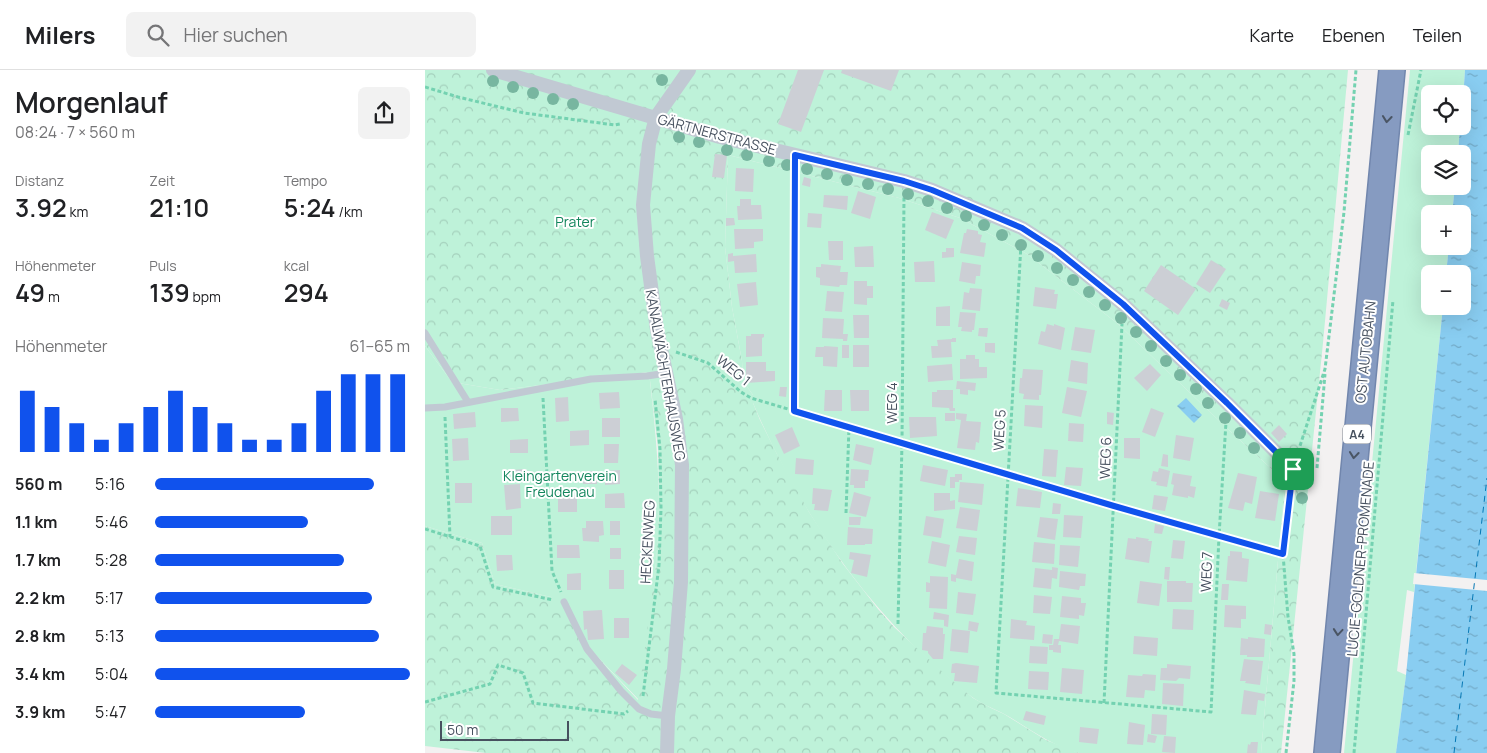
<!DOCTYPE html>
<html lang="de">
<meta charset="utf-8">
<style>
body{margin:0;font-family:Manrope,sans-serif;background:#f2f2f2;color:#202124;height:100vh;display:flex;flex-direction:column;font-size:19px;white-space:nowrap}
*{box-sizing:border-box;margin:0}
p{font-size:16px;color:#757577}
.icon{flex:none;width:28px;height:28px;fill:none;stroke:currentColor;stroke-width:2;stroke-linecap:round;stroke-linejoin:round}
.map{position:relative;flex:1;overflow:hidden}
.details{display:flex;flex-direction:column;background:#fff;width:425px}
.details>*{flex:none}
.controls{position:absolute;left:996px;top:15px;display:grid;gap:10px}
.controls a{display:grid;place-items:center;width:50px;height:50px;border-radius:8px;background:#fff;box-shadow:0 5px 20px #0002;font-size:25px}
.scale{position:absolute;left:15px;bottom:12px;width:129px;box-sizing:border-box;padding-left:5px;border:2px solid #47515f;border-top:0;font-size:14px;line-height:18px;white-space:nowrap;color:#47515f;-webkit-text-stroke:4px #fff;paint-order:stroke}
.pin{position:absolute;display:grid;place-items:center;width:42px;height:42px;color:#fff;margin:-21px;border-radius:10px;box-shadow:0 2px 8px #0006}
.round{display:grid;place-items:center;flex:none;width:52px;height:52px;border-radius:8px;background:#f2f2f2}
.overview{display:flex;align-items:center;justify-content:space-between;height:85px;padding:0 15px}
h1{font-size:28px;font-weight:600;line-height:38px}
.stats{display:grid;grid-template-columns:repeat(3,1fr);gap:8px;height:85px;padding:5px 15px}
.stats div{display:grid;align-content:center}
.stats b{font-size:25px;font-weight:600}
.stats small{font-size:14px;font-weight:400}
.stats p{font-size:14px}
.chart{height:140px;padding:10px 15px}
.chart p{display:flex;justify-content:space-between}
.chart svg{width:100%;height:90px;margin-top:5px;stroke:#1052ed;stroke-width:6}
ul{padding:0 15px;list-style:none;font-size:16px}
li{display:grid;grid-template-columns:80px 60px 1fr;align-items:center;height:38px}
li i{height:12px;border-radius:6px;background:#1052ed}
header{display:flex;align-items:center;gap:30px;box-sizing:border-box;height:70px;padding:0 25px;background:#fff;border-bottom:1px solid #e0e0e0}
header strong{font-size:24px}
nav{display:flex;gap:28px;margin-inline-start:auto;font-size:18px}
.search{width:350px;height:45px;background:#f2f2f2;display:flex;align-items:center;gap:12px;box-sizing:border-box;padding:0 18px;border-radius:8px;color:#757577;font-size:19px}
main{display:flex;flex:1;min-height:0}
.map>svg:first-child{display:block}
.green{fill:#bef2d9}
.park{fill:url(#park-crowns)}
.water{fill:url(#water-ripples)}
.pier{fill:#f3f1f1}
.lines{fill:none;stroke-linecap:round;stroke-linejoin:round}
.ferry{stroke:#0577b4;stroke-width:1;stroke-dasharray:6 5;stroke-linecap:butt}
.building{fill:#cccfd5}
.highway-casing{stroke:#7186ad;stroke-width:28}
.path{stroke:#74d2b1;stroke-width:3;stroke-dasharray:4 2.5;stroke-linecap:butt}
.lane{stroke:#c1c9d3;stroke-width:7}
.street{stroke:#c1c9d3;stroke-width:14}
.highway{stroke:#869bc1;stroke-width:25}
.tree{fill:#78b6a0}
.oneway{stroke:#4a5564}
.route-casing{stroke:#fff;stroke-width:10}
.route{stroke:#1052ed;stroke-width:6}
.labels{text-anchor:middle;dominant-baseline:central;stroke-width:4;stroke-linejoin:round;paint-order:stroke}
.shield{fill:#fff;stroke:#7e858f;stroke-width:1}
.shield-label{font-size:12px;font-weight:bold;fill:#47515f}
.street-label{font-size:14px;fill:#47515f;stroke:#fff}
.park-label{font-size:14px;fill:#13865d;stroke:#fff}
</style>
<header>
<strong>Milers</strong>
<div class="search"><svg class="icon" aria-label="search" viewBox="0 0 24 24"><circle cx="10" cy="10" r="6"/><path d="M15 15l6 6"/></svg>Hier suchen</div>
<nav><a>Karte</a><a>Ebenen</a><a>Teilen</a></nav>
</header>
<main>
<section class="details">
<div class="overview"><div><h1>Morgenlauf</h1><p>08:24 · 7 × 560 m</p></div><a class="round"><svg class="icon" aria-label="share" viewBox="0 0 24 24"><path d="M12 15V3M7 8l5-5 5 5M5 13v7h14v-7"/></svg></a></div>
<div class="stats">
<div><p>Distanz</p><b>3.92<small> km</small></b></div>
<div><p>Zeit</p><b>21:10</b></div>
<div><p>Tempo</p><b>5:24<small> /km</small></b></div>
</div>
<div class="stats">
<div><p>Höhenmeter</p><b>49<small> m</small></b></div>
<div><p>Puls</p><b>139<small> bpm</small></b></div>
<div><p>kcal</p><b>294</b></div>
</div>
<div class="chart"><p><span>Höhenmeter</span>61–65 m</p>
<svg viewBox="0 0 160 44" preserveAspectRatio="none"><path d="M5 44V14M15 44V22M25 44V30M35 44V38M45 44V30M55 44V22M65 44V14M75 44V22M85 44V30M95 44V38M105 44V38M115 44V30M125 44V14M135 44V6M145 44V6M155 44V6"/></svg>
</div>
<ul>
<li><b>560 m</b>5:16<i style="width:86%"></i></li>
<li><b>1.1 km</b>5:46<i style="width:60%"></i></li>
<li><b>1.7 km</b>5:28<i style="width:74%"></i></li>
<li><b>2.2 km</b>5:17<i style="width:85%"></i></li>
<li><b>2.8 km</b>5:13<i style="width:88%"></i></li>
<li><b>3.4 km</b>5:04<i style="width:100%"></i></li>
<li><b>3.9 km</b>5:47<i style="width:59%"></i></li>
</ul>
</section>
<div class="map">
<svg width="1062" height="683" viewBox="0 0 1062 683">
<defs>
<pattern id="park-crowns" width="20" height="18" patternUnits="userSpaceOnUse" patternTransform="scale(1.25)"><rect width="20" height="18" fill="#bef2d9"/><path d="M2 6a3 3 0 1 1 6 0M12 15a3 3 0 1 1 6 0" fill="none" stroke="#a5d1bd"/></pattern>
<pattern id="water-ripples" width="26" height="14" patternUnits="userSpaceOnUse" patternTransform="scale(1.25)"><rect width="26" height="14" fill="#89cdf1"/><path d="M2 4q2-2 4 0t4 0M15 11q2-2 4 0t4 0" fill="none" stroke="#72a9c6"/></pattern>
</defs>
<rect width="100%" height="100%" fill="#f3f1f1"/>
<path class="green" d="M985 0H1040L1038 30V24H1005V56H1035L1033 84H1005V116H1030L1027 144H1005V176H1024L1021 204H1005V236H1018L989 522 982 520 972 601 981 605 971 683H919Z
M303 85 474 128 535 148 602 184 692 253 806 362 860 411 836 683H654C627 676 605 659 581 645 570 639 558 635 547 627 533 617 520 605 507 593 428 521 370 431 328 333V325L318 311 317 291 307 237 300 177Z
M0 276 27 312 75 320 224 302C229 347 234 392 234 438 233 502 222 567 214 630L167 581 126 527 70 514 57 473 0 456Z"/>
<path class="park" d="M0 0H923L898 273 856 683H836L860 411 806 362 692 253 602 184 535 148 474 128 303 85 300 177 307 237 317 291 318 311 328 325V333L335 350 352 384 384 442 418 494 453 539 469 557 522 606 548 628 566 638 579 644 621 670 654 683H61L0 676V456L57 473 70 514 126 527 145 534 167 581 213 630 231 494 234 439 233 378 224 302 75 320 27 312 0 276Z"/>
<path class="water" d="M1040 0H1062V683H971L981 605 1018 236H1038V204H1021L1024 176H1038V144H1027L1030 116H1038V84H1033L1035 56H1038V30Z
M761 328 777 345 769 353 752 336Z"/>
<path class="pier" d="M989 503 1062 510V521L988 514Z"/>
<g class="lines">
<path class="ferry" d="M1029 683 1062 408"/>
</g>
<path class="building" d="M373 0H399L376 62 353 54Z
M417 0H474L466 21 416 3Z
M290 84 302 85 299 108 287 107Z
M311 98 329 99 328 122 310 121Z
M379 107 386 109 385 117 377 115Z
M433 121 451 127 445 149 426 143Z
M399 125 423 126 422 140 398 137Z
M315 129H326V135H336L337 149 313 150 312 136H315Z
M507 142 529 150 521 169 500 160Z
M383 143 397 144 396 158 382 157Z
M301 148H309L310 155 301 156Z
M309 159H338V171L329 172V178L310 179Z
M542 159 553 161V164L557 165 555 172 561 173 559 187 535 183 539 163H541Z
M403 171H418V190H404Z
M448 176 449 197H430L429 177Z
M521 178H529V187L517 188V182H521Z
M308 183V186L331 184 332 202 310 203 309 191 303 192V184Z
M786 190 801 199 785 223 771 214Z
M509 191 510 212H490L489 192Z
M537 192 556 195 555 206H551L550 214 534 211Z
M396 194 416 196 415 202H423L422 215H415L414 217 395 215V208L391 207V197H396Z
M736 195 771 219 753 245 719 221Z
M429 211H442V216H448V228H442V235L429 234Z
M331 212 333 235 315 237 312 214Z
M610 217 630 220 629 224H633L631 239 608 236Z
M545 218 557 219 555 241 537 239 539 222 544 223Z
M402 221 419 222 417 242 400 241Z
M797 229 805 233 802 240 794 236Z
M525 236V256H511V237Z
M535 242 551 243 549 260H547V262L536 261 537 257H533Z
M428 245H444V268H429Z
M398 248 419 249 418 264H423L422 271H418V269L397 268Z
M622 254 629 256V254L640 258 636 280 613 274 616 261 620 262Z
M650 257 670 260 666 283 646 280Z
M554 258H563L562 267 553 266Z
M326 264H339V267L337 268V286L321 287V266H326Z
M527 268H531V272H526L527 287 507 288 506 276H513L512 270 527 269Z
M560 273H570V283L560 282Z
M417 275H424V288H417Z
M428 275H444V297H428Z
M399 276 413 277 412 297 398 296V287H390L391 277H399Z
M541 285H550V289H554V297H562V308L535 309V289H541Z
M646 290 663 293 662 314 643 311Z
M321 292H341V301H350V311L321 313Z
M527 294 528 310 503 312 502 296Z
M725 294 736 305 722 321 709 308Z
M598 299 618 300 616 325H614V330L598 329 599 324 594 323 595 308H597Z
M532 311 551 313 550 321 543 320V325L535 324V319H531Z
M355 317H362L361 327 354 326Z
M642 317 662 321 656 347 637 343Z
M400 320H417V341H399Z
M425 320H444V341H426Z
M512 320H528V338H530V341H525L524 338 507 337V322H512Z
M194 322 195 338 175 339 174 323Z
M143 327 144 351 131 352 130 328Z
M600 335 618 336 617 358 599 356Z
M76 338H93L94 351 76 352Z
M726 338 739 343 730 367 717 362Z
M50 342 51 357 29 359 28 344Z
M682 342 689 343 688 355 682 354Z
M520 343H530V351H520Z
M531 343 542 344 541 351 556 352 554 373 551 372 550 380 532 378 536 350 531 349Z
M484 347H511L512 366 485 368Z
M177 348H195V367H177Z
M644 353 659 354 658 372 643 371Z
M854 355 862 364 854 372 846 363Z
M367 357 375 376 359 384 350 365Z
M164 360V375L145 376V361Z
M751 365 769 368 765 391 748 388Z
M43 368 44 390 28 391 27 369Z
M699 368H715V389L699 388Z
M103 369V383H85V370Z
M179 374H194L193 393H179Z
M431 374 449 378 446 395 428 390Z
M619 379 633 380 631 407 617 406Z
M738 384 743 385V397L736 396Z
M371 388 389 390 388 405 370 404Z
M498 395 523 400 520 416 495 411Z
M641 397 658 398 656 416 639 415Z
M734 398 745 401 742 417 731 415 732 412 726 411 728 401 733 402Z
M101 399V410L86 411V400Z
M426 399 444 400 443 411H440V418H429V415H425Z
M195 400V414L180 415V401Z
M158 401H172V414H158Z
M748 403 767 406 765 416 771 417 769 428 763 426V428L747 425 749 415 746 414Z
M813 403 832 407 827 434 820 432 818 441 803 438Z
M530 404H537V410H534V412H530V418H525V407H530Z
M535 412 559 414 557 435 533 432Z
M30 413H47V433H30Z
M95 414 96 438 81 440 79 415Z
M388 418 407 420 403 441 389 440 390 434H387Z
M593 418 617 422 615 438 591 436Z
M835 421 854 424 850 451 830 448Z
M429 422 446 427 441 447 424 443Z
M199 423 200 438H180V424Z
M509 423H525V431L530 430V439L509 441Z
M133 425H152V442H133Z
M729 425 743 427 740 441 727 439Z
M628 433 636 434 635 444H627Z
M535 437 555 440 552 461 531 458Z
M639 445 658 446 656 468 638 467Z
M66 446H87V465H66Z
M501 446 519 449 516 468 498 465Z
M424 447H436L435 455H424Z
M615 447 633 449 630 470 612 467Z
M161 451H178L179 465 174 466V472L158 471 157 458H161Z
M185 451H195V465H185Z
M730 454 739 456 737 464 729 463Z
M423 457 448 459 447 474H440V475H422Z
M534 466 552 468 550 485 531 482Z
M711 467 724 469 723 471H727L724 493 700 489 703 468 711 469Z
M748 470 760 471 758 489 746 488Z
M507 471 525 475 521 497 503 493Z
M609 472 630 474 629 494 607 492Z
M132 475H154L155 488H132Z
M635 475 655 476 653 497 634 495Z
M185 478H196V489H185Z
M805 481 817 482V488L824 489 822 512 801 510 803 486H805Z
M425 482 446 485 442 507 426 503 429 490 424 489Z
M71 485H87L88 500 72 501Z
M534 489 549 492 547 511 531 508V512L526 511V504L531 505Z
M627 497 633 498 632 509 627 508 626 519 608 517 610 498 627 500Z
M740 497H745L744 510 739 509Z
M184 500H199V519H184Z
M635 501 661 504 660 516H655L654 520 634 517Z
M156 503V520H142V504Z
M505 506 523 507 522 539 504 538 505 522H501V512L505 513Z
M715 511 737 514 734 536 712 533Z
M742 511H761V513H768L767 532H742Z
M797 514H804L803 530H796Z
M533 522 551 524 548 545 531 543Z
M609 525 627 527 625 544 608 543Z
M637 526 656 528V533H661L659 546 654 545V549L635 547Z
M800 535 821 536V549H816V558L799 557Z
M748 539 769 540 768 560 747 559Z
M177 540 179 569 163 570 162 559 159 560 158 541Z
M509 542 524 545 523 557 519 556V550L508 549Z
M189 548H204V568H189Z
M586 549 602 551 601 555 610 556 609 570 585 568Z
M544 551 554 553 552 562 543 560Z
M636 554 655 556 653 574 634 571 633 575H636V583L628 582V580H624V575H628L629 569H634Z
M840 554 847 555 846 565 839 564Z
M502 556 518 558V564H520L518 589H508L503 583V581L497 580 498 563H501Z
M527 559 545 561 543 583 525 581Z
M618 564 628 565 627 574 617 573Z
M709 566 733 568 732 586 708 584Z
M823 567 840 569 839 587H822V585H815L816 568 823 569Z
M605 576 623 577 622 594 604 593Z
M819 589 838 591 835 615 820 613 821 611H815Z
M531 593 554 596 552 613 529 611 530 603H526L527 594Z
M197 594 212 605 204 615 190 603Z
M742 594 766 596 765 609 754 608 751 611 735 610 736 598H742Z
M637 598 659 600 657 624 635 622Z
M604 601 624 602 623 620 603 619Z
M718 604 731 605 730 621 720 620 719 628 701 627 703 605 717 606Z
M738 613 759 614 758 636 737 634Z
M819 620 840 624 839 631 833 630 831 645 816 644Z
M601 641 621 646 619 655 598 650Z
M727 644 742 645 741 665 726 664Z
M704 652 720 655 718 675 702 674Z
M655 657 674 659 672 674 654 672Z
M723 664 732 666 730 673 722 672Z
M739 666 751 667 750 683 737 682Z
M826 672H833L832 683H822L823 674 825 675Z"/>
<g class="lines">
<defs>
<path id="highway" d="M902 683 967 0"/>
</defs>
<use href="#highway" class="highway-casing"/>
<path class="path" d="M0 17 33 27 99 43 190 55 195 54
M983 65 996 0
M596 174 571 623 786 642 794 466 801 352
M251 282 283 293 316 322 326 328 689 436 858 484
M118 328 127 501 136 522
M369 341 370 101
M20 347 25 467
M873 382 900 299 919 142 931 0
M892 398 900 304
M421 443 424 357
M0 459 55 476 68 517 128 530
M473 554 477 372 479 125
M218 626 234 495 236 439 235 379 230 329
M0 632 65 614 73 595 98 603 108 633 199 644 203 641
M679 633 697 254
M861 683 869 611V584L863 547 858 484 866 413
M929 683 968 230"/>
<path class="lane" d="M0 263 43 332
M0 338 20 337 166 309 222 306 242 303
M139 532 162 579 196 621 214 639 226 644 243 646"/>
<path class="street" d="M68 0 295 67 479 111 507 120 597 158 631 180 698 234 802 333 868 399
M242 683 243 646 249 599 256 512 257 395 251 349 232 260 222 186 218 135 224 74 231 47 264 0"/>
<use href="#highway" class="highway"/>
</g>
<g class="tree">
<circle cx="237" cy="10" r="6"/>
<circle cx="68" cy="11" r="6"/>
<circle cx="88" cy="17" r="6"/>
<circle cx="108" cy="23" r="6"/>
<circle cx="128" cy="29" r="6"/>
<circle cx="148" cy="34" r="6"/>
<circle cx="254" cy="67" r="6"/>
<circle cx="274" cy="72" r="6"/>
<circle cx="302" cy="80" r="6"/>
<circle cx="322" cy="85" r="6"/>
<circle cx="344" cy="91" r="6"/>
<circle cx="362" cy="95" r="6"/>
<circle cx="382" cy="99" r="6"/>
<circle cx="402" cy="104" r="6"/>
<circle cx="422" cy="110" r="6"/>
<circle cx="443" cy="114" r="6"/>
<circle cx="463" cy="119" r="6"/>
<circle cx="483" cy="124" r="6"/>
<circle cx="503" cy="131" r="6"/>
<circle cx="522" cy="138" r="6"/>
<circle cx="541" cy="146" r="6"/>
<circle cx="559" cy="155" r="6"/>
<circle cx="577" cy="165" r="6"/>
<circle cx="596" cy="175" r="6"/>
<circle cx="613" cy="186" r="6"/>
<circle cx="632" cy="198" r="6"/>
<circle cx="648" cy="210" r="6"/>
<circle cx="664" cy="222" r="6"/>
<circle cx="680" cy="235" r="6"/>
<circle cx="696" cy="248" r="6"/>
<circle cx="711" cy="262" r="6"/>
<circle cx="726" cy="276" r="6"/>
<circle cx="741" cy="291" r="6"/>
<circle cx="755" cy="305" r="6"/>
<circle cx="771" cy="319" r="6"/>
<circle cx="783" cy="333" r="6"/>
<circle cx="800" cy="348" r="6"/>
<circle cx="815" cy="363" r="6"/>
<circle cx="829" cy="378" r="6"/>
<circle cx="859" cy="406" r="6"/>
<circle cx="877" cy="428" r="6"/>
</g>
<defs><path id="oneway-chevron" d="M-2-3.5L2.5 0L-2 3.5" fill="none" stroke-width="1.6" stroke-linecap="round" stroke-linejoin="round" transform="scale(1.25)"/></defs>
<g class="oneway">
<use href="#oneway-chevron" transform="translate(962 49) rotate(96)"/>
<use href="#oneway-chevron" transform="translate(929 385) rotate(96)"/>
<use href="#oneway-chevron" transform="translate(913 562) rotate(95)"/>
</g>
<g class="lines">
<defs>
<path id="route" d="M370 85 479 111 507 120 597 158 631 180 698 234 802 333 868 399 858 484 689 436 369 341Z"/>
</defs>
<use href="#route" class="route-casing"/>
<use href="#route" class="route"/>
</g>
<g class="labels">
<rect class="shield" x="918" y="354.5" width="28" height="19" rx="4"/>
<g class="shield-label">
<text x="932" y="364">A4</text>
</g>
<g class="street-label">
<text transform="translate(292 64) rotate(15)">GÄRTNERSTRASSE</text>
<text transform="translate(940 282) rotate(-84)">OST AUTOBAHN</text>
<text transform="translate(309 300) rotate(39)">WEG 1</text>
<text transform="translate(241 305) rotate(80)">KANALWÄCHTERHAUSWEG</text>
<text transform="translate(466 333) rotate(-90)">WEG 4</text>
<text transform="translate(574 360) rotate(-87)">WEG 5</text>
<text transform="translate(680 388) rotate(-88)">WEG 6</text>
<text transform="translate(222 472) rotate(-87)">HECKENWEG</text>
<text transform="translate(935 489) rotate(-85)">LUCIE-GOLDNER-PROMENADE</text>
<text transform="translate(781 502) rotate(-88)">WEG 7</text>
</g>
<g class="park-label">
<text x="150" y="151">Prater</text>
<text x="135" y="405">Kleingartenverein<tspan x="135" dy="16">Freudenau</tspan></text>
</g>
</g>
</svg>
<div class="controls">
<a><svg class="icon" aria-label="locate" viewBox="0 0 24 24"><circle cx="12" cy="12" r="6"/><path d="M12 2v4M12 18v4M2 12h4M18 12h4"/></svg></a>
<a><svg class="icon" aria-label="layers" viewBox="0 0 24 24"><path d="M12 4l9 5-9 5-9-5zM3 14l9 5 9-5"/></svg></a>
<a>+</a>
<a>−</a>
</div>
<div class="scale">50 m</div>
<div class="pin" style="left:868px;top:399px;background:#1e9e55"><svg class="icon" aria-label="arrive" viewBox="0 0 24 24"><path d="M6 21V4h12l-3 4 3 4H6"/></svg></div>
</div>
</main>
